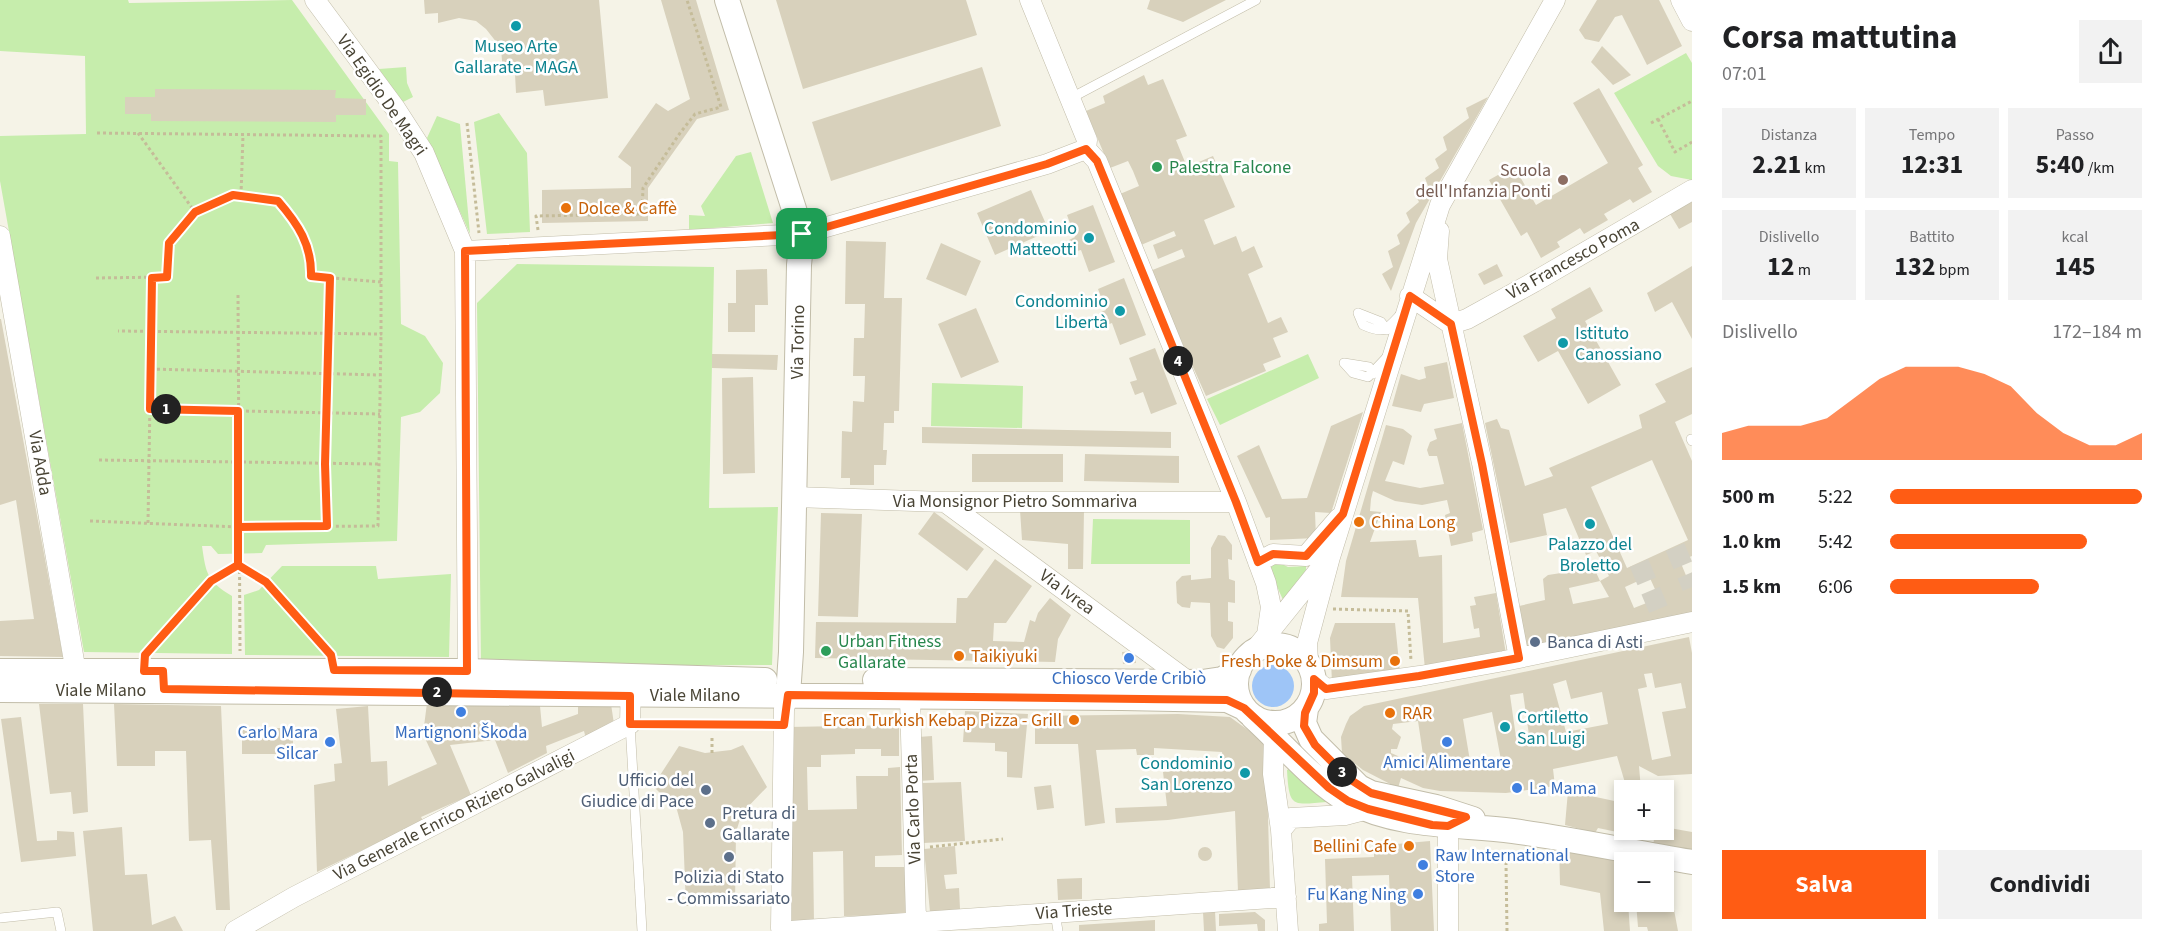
<!DOCTYPE html>
<html lang="it">
<meta charset="utf-8">
<style>
body{margin:0;font-family:"Source Sans 3",sans-serif;background:#f2f2f2;color:#202124;height:100vh;display:flex;flex-direction:column;font-size:22px;white-space:nowrap}
*{box-sizing:border-box;margin:0}
p{font-size:20px;color:#757577}
.icon{flex:none;width:33px;height:33px;fill:none;stroke:currentColor;stroke-width:2;stroke-linecap:round;stroke-linejoin:round}
.map{position:relative;flex:1;overflow:hidden}
.sheet{display:flex;flex-direction:column;background:#fff;width:480px}
.sheet>*{flex:none}
.fabs{position:absolute;left:1614px;top:780px;display:grid;gap:12px}
.fabs a{display:grid;place-items:center;width:60px;height:60px;border-radius:0px;background:#fff;box-shadow:0 3px 9px #0003;font-size:30px}
.pin{position:absolute;display:grid;place-items:center;width:51px;height:51px;color:#fff;margin:-26px;border-radius:12px;box-shadow:0 3px 9px #0006}
.km{position:absolute;width:30px;height:30px;margin:-15px;border-radius:50%;background:#222;color:#fff;font-size:16px;line-height:30px;text-align:center}
.round{display:grid;place-items:center;flex:none;width:63px;height:63px;border-radius:0px;background:#f2f2f2}
.summary{display:flex;align-items:center;justify-content:space-between;height:102px;padding:0 30px}
h1{font-size:33px;font-weight:700;line-height:45px}
.figures{display:grid;grid-template-columns:repeat(3,1fr);gap:9px;height:102px;padding:6px 30px}
.figures div{display:grid;align-content:center;border-radius:0px;background:#f2f2f2;text-align:center}
.figures b{font-size:26px;font-weight:700}
.figures small{font-size:16px;font-weight:400}
.figures p{font-size:16px}
.chart{height:168px;padding:12px 30px}
.chart p{display:flex;justify-content:space-between}
.chart svg{width:100%;height:108px;margin-top:6px;fill:#ff5c14;opacity:.7}
.action{display:flex;gap:12px;margin-top:auto;padding:12px 30px}
.action a{flex:1;height:69px;border-radius:0px;background:#ff5c14;color:#fff;font-size:24px;font-weight:700;line-height:69px;text-align:center}
.action a+a{background:#f2f2f2;color:#202124}
ul{padding:0 30px;list-style:none;font-size:20px}
li{display:grid;grid-template-columns:96px 72px 1fr;align-items:center;height:45px}
li i{height:15px;border-radius:8px;background:#ff5c14}
main{display:flex;flex:1;min-height:0}
.map>svg:first-child{display:block}
.green{fill:#c6edac}
.water{fill:#9ec5f7}
.building{fill:#d8d1bc;fill-rule:evenodd}
.lines{fill:none;stroke-linecap:round;stroke-linejoin:round}
.minor-tunnel{stroke:#d3d0c3;stroke-width:20;stroke-dasharray:20 10;stroke-linecap:butt}
.service-casing{stroke:#c2bda9;stroke-width:10}
.minor-casing{stroke:#c2bda9;stroke-width:21}
.tertiary-casing{stroke:#c2bda9;stroke-width:26}
.path{stroke:#c5bc99;stroke-width:3;stroke-dasharray:3 3;stroke-linecap:butt}
.service{stroke:#fff;stroke-width:9}
.minor{stroke:#fff;stroke-width:20}
.tertiary{stroke:#fff;stroke-width:24}
.route-casing{stroke:#fff;stroke-width:12}
.route{stroke:#ff5c14;stroke-width:8}
.culture-dot{fill:#0f9aa8;stroke:#fff;stroke-width:2}
.leisure-dot{fill:#2e9e5b;stroke:#fff;stroke-width:2}
.education-dot{fill:#8d6e63;stroke:#fff;stroke-width:2}
.food-dot{fill:#e8710a;stroke:#fff;stroke-width:2}
.service-dot{fill:#5c6f8a;stroke:#fff;stroke-width:2}
.shop-dot{fill:#3f7fe0;stroke:#fff;stroke-width:2}
.labels{text-anchor:middle;dominant-baseline:central;stroke-width:5;stroke-linejoin:round;paint-order:stroke}
.culture-label{font-size:18px;fill:#0d838f;stroke:#fff;text-anchor:end}
.street-label{font-size:18px;fill:#494435;stroke:#fff}
.leisure-label{font-size:18px;fill:#27864d;stroke:#fff;text-anchor:start}
.education-label{font-size:18px;fill:#785e54;stroke:#fff;text-anchor:end}
.food-label{font-size:18px;fill:#c56008;stroke:#fff;text-anchor:start}
.service-label{font-size:18px;fill:#4e5e75;stroke:#fff;text-anchor:start}
.shop-label{font-size:18px;fill:#366cbe;stroke:#fff}
</style>
<main>
<div class="map">
<svg width="1692" height="931" viewBox="0 0 1692 931">
<rect width="100%" height="100%" fill="#f5f3e7"/>
<path class="green" d="M0 0H128L129 3 292 0 389 134V161L398 162 401 324 425 336 443 363 440 393 420 412 401 417 397 541 266 545 262 553 218 554 211 546H202C206 574 207 581 232 596V654L84 652 0 181V136L86 134 85 56 0 51Z
M1686 53 1692 63V180L1671 176 1658 166 1614 93Z
M406 67 407 83 413 97 401 103 379 69Z
M499 113 527 153 530 232 487 234 474 122Z
M437 116 460 124 470 234 427 138Z
M751 152 773 223 689 230V215L705 216 701 206 736 156Z
M517 264 714 267 709 508 778 507 772 665 481 666 477 303Z
M1308 354 1319 378 1220 425 1207 399Z
M932 383 1023 386 1022 428 931 426Z
M1093 519 1190 520V564H1091Z
M1278 562 1288 567 1306 566V570L1284 602 1270 571 1271 565Z
M282 566H376L378 579 451 574 449 657 245 655 244 595 259 590Z
M1292 767 1327 802C1292 805 1289 808 1287 770Z"/>
<path class="water" d="M1252 686a21 21 0 1 1 42 0a21 21 0 1 1-42 0Z"/>
<path class="building" d="M424 0H599L608 98 545 106 543 90 516 93 515 74 503 73 501 48 486 29 476 21 459 18 438 23V13L425 14Z
M661 0H696L729 110 697 119 648 188V221L542 223V190L631 188V167L618 157 656 103 668 111 690 99Z
M776 0H966L977 35 803 89Z
M1150 0H1226L1183 22 1147 9Z
M1597 0H1659L1682 46 1647 65 1622 15 1615 17 1599 42 1585 39 1579 30Z
M1602 46 1631 75 1613 85 1591 62Z
M982 67 1001 126 831 181 812 122Z
M1144 75 1148 85 1163 79 1187 136 1176 140 1187 167 1213 156 1235 207 1204 220 1214 245 1236 236 1242 252 1254 246 1263 267 1248 274 1268 323 1281 317 1288 332 1273 338 1281 357 1263 364 1266 371 1206 396 1150 271 1185 257 1182 249 1158 259 1153 245 1176 236 1174 231 1141 245 1120 194 1139 186 1133 171 1128 161 1110 168 1086 111 1105 103 1103 96Z
M1599 88 1643 165 1638 168 1652 192 1633 203 1630 199 1604 214 1608 220 1584 234 1580 228 1557 242 1560 247 1541 258 1527 232 1521 236 1489 180 1514 166 1536 205 1608 163 1573 103Z
M155 89 336 90 335 98 366 99V115H336V122L151 121V114H125V97H155Z
M1488 97 1416 223 1391 291 1382 274 1393 267 1388 251 1400 244 1397 235 1410 222 1406 213 1419 202 1415 194 1428 186 1425 178 1439 168 1435 159 1447 150 1443 137 1469 118 1466 108Z
M1031 190 1049 231 995 255 977 213Z
M1692 202V222L1679 229 1670 214Z
M1093 205 1115 262 1089 272 1081 250 1073 252 1069 240 1075 237 1067 215Z
M846 241 886 242 884 298H902L899 411H894V423H884L883 450H887L886 465H874V485H850V478H841L842 431 852 432 853 401 864 402 865 376H853L854 338H864L865 304H845Z
M941 243 981 261 966 296 926 279Z
M1497 264 1503 276 1484 285 1478 274Z
M1692 266V339L1672 302 1655 312 1647 293Z
M767 269 768 305H755V332H728V303H736V270Z
M1124 278 1146 335 1120 345 1112 323 1104 326 1099 313 1106 310 1098 289Z
M1590 287 1603 311 1585 321 1621 385 1588 404 1558 351 1538 362 1523 336 1556 318 1551 309Z
M976 308 999 362 961 378 938 324Z
M0 319H1L63 657 0 656V621L34 619 16 500 0 505Z
M1155 348 1177 404 1151 414 1143 392 1135 395 1130 382 1137 380 1129 358Z
M712 354 778 355 777 370 712 368Z
M1447 362 1454 398 1424 404 1421 412 1392 406 1401 374 1419 380 1426 378 1424 367Z
M1692 367V414L1675 422 1692 461V556L1680 561 1690 585H1692V613L1525 651 1519 606 1545 600 1543 579 1548 575 1594 568 1600 581 1569 588 1573 604 1609 597 1600 581 1609 576 1596 551 1586 555 1566 508 1543 514 1547 535 1510 543 1485 423 1497 419 1501 428 1509 430 1525 486 1553 476 1549 468 1642 428 1639 415 1666 402 1655 384ZM1652 460 1688 540 1627 568 1591 487ZM1649 576 1659 598 1634 608 1625 587Z
M753 377 755 473 723 474 722 378Z
M1363 412 1331 513 1315 512 1316 538 1270 540V517L1266 518 1237 456 1259 445 1282 499 1307 498 1331 426Z
M1462 423 1483 530 1472 533 1473 541 1451 546 1445 515 1450 513 1447 500 1422 505 1395 501 1373 491 1371 499 1370 511 1381 512 1370 542 1416 540 1419 557 1442 555 1443 643 1480 637 1479 628 1474 629 1470 606 1476 605 1474 597 1496 593 1506 654 1425 669 1418 598 1341 597 1346 561 1386 425 1403 429 1412 436 1404 465 1393 461 1385 481 1420 488 1444 484 1437 456H1429L1427 450 1430 442 1437 439 1434 429Z
M922 427 1171 432V448L922 443Z
M972 454H1063V482H972Z
M1085 454 1179 456V483L1084 481Z
M1020 510H1084L1083 569H1068V544L1022 540Z
M934 512 984 549 967 571 918 534Z
M821 513 862 514 858 617 818 616Z
M1218 535 1225 536 1232 545V560L1228 559 1229 579 1235 581V603L1228 602V621L1233 622V638L1224 649 1217 647 1211 636 1210 603 1191 602 1190 608 1182 607 1177 603 1176 582 1182 576 1191 575V580L1211 578V548Z
M995 559 1032 586 1006 623H994L993 641 1024 642 1030 620 1035 622 1038 613 1050 598 1071 615 1058 639 1055 662 815 658 816 622 956 623 957 598H967Z
M1335 623H1395L1400 672 1332 683 1330 638Z
M1689 637 1692 653V774L1658 776 1639 766 1641 790H1624V830H1642L1641 837 1598 828 1595 833 1565 825 1568 791 1619 802 1626 786 1617 756 1553 769 1555 786 1506 793 1440 791 1423 788 1401 778 1398 788 1363 770 1342 753 1341 737 1346 724 1350 716 1364 706ZM1652 673 1655 688 1681 683 1686 708 1662 712 1671 756 1652 760 1638 689 1647 687 1644 674ZM1566 680 1571 699 1602 692 1608 724 1566 732 1553 684ZM1523 693 1530 742 1517 744 1510 695ZM1492 712 1501 760 1470 761 1463 719ZM1418 721 1425 768 1391 753V749H1397L1401 737 1392 729 1393 724Z
M1135 651 1136 663 1123 664 1122 652Z
M427 703 540 706 542 727 578 714V705L611 704 614 724 586 739 584 731 546 746 547 753 508 773 495 740 450 745 471 795 421 817 425 824 402 831 317 872 314 785 335 781 334 764 342 763 336 709 368 706 371 762 387 761 388 786 437 764 423 734Z
M39 704H83L88 812 73 814 71 792 50 794Z
M114 704 221 706 230 910H216L211 840 189 841 186 751H155V766H117Z
M965 711 1028 714 1022 778 1007 777V752L995 751V743L963 742Z
M1178 714 1230 717 1266 743 1270 890 1238 892 1235 811 1168 820 1116 823 1115 808 1167 806 1163 772 1223 766 1222 752 1154 748V755H1137L1136 749 1096 750 1105 823 1085 826 1078 744H1035V716Z
M21 717 37 841 57 840V831L74 832 76 856 21 862 1 719Z
M899 725V756H881V749H855V754L821 755V767H807L808 810 857 809 856 776H888V768L900 767 902 855 875 856V867H906V915L844 916 843 851 813 852 814 923 792 924 788 727Z
M242 728H293V754H242Z
M932 736 934 780 919 781 918 737Z
M743 745 767 787 742 813 736 832 735 904 686 906 683 832 677 810 653 786 679 746 705 753 731 750Z
M961 782 965 841 923 843 922 783Z
M1051 785 1054 808 1037 810 1034 787Z
M122 827 125 875 147 874 152 925 175 916 183 931H93L83 831Z
M1664 827 1692 832V863L1652 856 1655 830H1664Z
M1430 841 1434 931H1391L1389 875 1352 876 1354 931H1319V924L1327 923 1325 859 1374 857V846Z
M1559 844 1624 854V902H1628L1630 931H1604L1600 893 1560 885Z
M955 846 957 874 944 875 946 889 959 888 960 909 930 912 924 849Z
M1198 854a7 7 0 1 1 14 0a7 7 0 1 1-14 0Z
M1082 878V899L1058 900 1057 879Z
M1669 883 1678 931H1648L1647 927H1638L1636 902H1664V884Z
M1215 911 1216 931H1204L1203 912Z
M1255 912 1265 920V931H1258L1257 924 1219 926V914Z
M1155 920V931H1079V925Z"/>
<g class="lines">
<path class="minor-tunnel" d="M1675 547 1692 587
M1639 563 1666 627"/>
<defs>
<path id="service" d="M1071 98 1256 0
M1358 313 1363 325C1384 334 1385 331 1400 315
M1358 313 1381 322 1387 330
M1344 363 1353 373 1368 377 1386 358
M1344 363 1369 367 1373 374
M1691 439 1692 441
M1055 913 1058 931
M0 918 57 912 61 931
M642 931 630 724 784 725"/>
<path id="minor" d="M315 0 395 108 424 153 465 251 468 684
M1030 0 1087 140 1086 149
M1681 0 1692 21
M1086 149 1097 161 1236 502 1266 583 1271 607 1267 635
M1439 231 1437 259 1482 463 1519 658
M0 236 78 684
M465 251 802 234 1047 164 1086 149
M1410 296 1451 324
M1451 324 1467 319 1534 282 1692 190
M794 497 945 502H1236
M945 502 1189 682
M1258 562 1273 554 1306 556 1339 518
M1254 651 1324 564
M1308 662 1307 643 1330 557 1440 205 1555 0
M1314 679 1326 689 1420 676 1504 661 1692 622
M910 697 916 921
M1274 736 1273 774 1281 830 1288 931
M1281 830 1291 818 1345 815 1368 809
M235 931 294 897 630 724 631 680
M784 931 781 928 784 709 788 695
M790 931 1286 897
M1448 931V826L1461 820"/>
<path id="tertiary" d="M727 0 802 234 799 265 791 652 788 695
M1236 684a39 39 0 1 1 78 0a39 39 0 1 1-78 0Z
M0 671H467L765 680
M875 680 1202 682 1222 679 1239 670
M0 690 1122 698 1227 700 1244 708
M1306 709 1304 723 1311 739 1359 787 1371 793 1436 807 1473 819
M1253 717C1282 743 1315 783 1348 801 1399 828 1458 824 1513 831 1573 839 1632 852 1692 862"/>
</defs>
<use href="#service" class="service-casing"/>
<use href="#minor" class="minor-casing"/>
<use href="#tertiary" class="tertiary-casing"/>
<path class="path" d="M1658 119 1675 152 1692 142
M467 123 479 233
M1651 123 1692 101
M97 133 381 136V334L118 331
M138 133 195 212
M241 195 243 135
M538 230 536 216 642 214 643 188 680 133 695 114 721 107 687 0
M96 278 167 277 169 243 195 212 233 195 278 201C298 224 312 245 311 276L381 282
M238 295 240 651
M151 369 380 375
M150 409 380 414
M99 460 379 464
M90 521 238 527 378 526 381 334
M148 523 152 278
M327 526 325 464 330 278
M1333 609 1408 611 1411 661
M149 650 211 581 238 565 265 582 327 650
M712 753V735
M930 847 1003 839
M1506 862 1507 931"/>
<use href="#service" class="service"/>
<use href="#minor" class="minor"/>
<use href="#tertiary" class="tertiary"/>
</g>
<g class="lines">
<defs>
<path id="route" d="M802 234 465 251 467 671 334 670 331 655 266 582 238 565V411L150 409 152 278 167 277 169 243 195 212 233 195 278 201C298 224 312 245 311 276L330 278 325 464 327 526 238 527V565L211 581 145 655 144 671H163L164 689 630 696V724L784 725 788 695 1227 700 1244 708 1329 788 1348 801 1368 809 1432 825 1448 826 1466 817 1371 793 1348 778 1315 745 1304 726 1305 713 1314 693V679L1326 689 1419 676 1519 658 1482 464 1451 324 1410 296 1343 514 1306 556 1273 554 1258 562 1236 502 1097 161 1086 149 1047 164 802 234"/>
</defs>
<use href="#route" class="route-casing"/>
<use href="#route" class="route"/>
</g>
<g class="culture-dot">
<circle cx="516" cy="26" r="6"/>
<circle cx="1089" cy="238" r="6"/>
<circle cx="1120" cy="311" r="6"/>
<circle cx="1563" cy="343" r="6"/>
<circle cx="1590" cy="524" r="6"/>
<circle cx="1505" cy="727" r="6"/>
<circle cx="1245" cy="773" r="6"/>
</g>
<g class="leisure-dot">
<circle cx="1157" cy="167" r="6"/>
<circle cx="826" cy="651" r="6"/>
</g>
<circle class="education-dot" cx="1563" cy="180" r="6"/>
<g class="food-dot">
<circle cx="566" cy="208" r="6"/>
<circle cx="1359" cy="522" r="6"/>
<circle cx="959" cy="656" r="6"/>
<circle cx="1395" cy="661" r="6"/>
<circle cx="1390" cy="713" r="6"/>
<circle cx="1074" cy="720" r="6"/>
<circle cx="1409" cy="846" r="6"/>
</g>
<g class="service-dot">
<circle cx="1535" cy="642" r="6"/>
<circle cx="706" cy="790" r="6"/>
<circle cx="710" cy="823" r="6"/>
<circle cx="729" cy="857" r="6"/>
</g>
<g class="shop-dot">
<circle cx="1129" cy="658" r="6"/>
<circle cx="461" cy="712" r="6"/>
<circle cx="330" cy="742" r="6"/>
<circle cx="1447" cy="742" r="6"/>
<circle cx="1517" cy="788" r="6"/>
<circle cx="1423" cy="865" r="6"/>
<circle cx="1418" cy="894" r="6"/>
</g>
<g class="labels">
<g class="culture-label">
<text x="516" y="46" text-anchor="middle">Museo Arte<tspan x="516" dy="21">Gallarate - MAGA</tspan></text>
<text x="1077" y="228">Condominio<tspan x="1077" dy="21">Matteotti</tspan></text>
<text x="1108" y="301">Condominio<tspan x="1108" dy="21">Libertà</tspan></text>
<text x="1575" y="333" text-anchor="start">Istituto<tspan x="1575" dy="21">Canossiano</tspan></text>
<text x="1590" y="544" text-anchor="middle">Palazzo del<tspan x="1590" dy="21">Broletto</tspan></text>
<text x="1517" y="717" text-anchor="start">Cortiletto<tspan x="1517" dy="21">San Luigi</tspan></text>
<text x="1233" y="763">Condominio<tspan x="1233" dy="21">San Lorenzo</tspan></text>
</g>
<g class="street-label">
<text transform="translate(382 95) rotate(55)">Via Egidio De Magri</text>
<text transform="translate(1573 259) rotate(-29)">Via Francesco Poma</text>
<text transform="translate(798 342) rotate(-89)">Via Torino</text>
<text transform="translate(40 463) rotate(80)">Via Adda</text>
<text x="1015" y="501">Via Monsignor Pietro Sommariva</text>
<text transform="translate(1067 592) rotate(36)">Via Ivrea</text>
<text x="101" y="690">Viale Milano</text>
<text x="695" y="695">Viale Milano</text>
<text transform="translate(913 809) rotate(-92)">Via Carlo Porta</text>
<text transform="translate(454 815) rotate(-27)">Via Generale Enrico Riziero Galvaligi</text>
<text transform="translate(1074 911) rotate(-4)">Via Trieste</text>
</g>
<g class="leisure-label">
<text x="1169" y="167">Palestra Falcone</text>
<text x="838" y="641">Urban Fitness<tspan x="838" dy="21">Gallarate</tspan></text>
</g>
<g class="education-label">
<text x="1551" y="170">Scuola<tspan x="1551" dy="21">dell'Infanzia Ponti</tspan></text>
</g>
<g class="food-label">
<text x="578" y="208">Dolce &amp; Caffè</text>
<text x="1371" y="522">China Long</text>
<text x="971" y="656">Taikiyuki</text>
<text x="1383" y="661" text-anchor="end">Fresh Poke &amp; Dimsum</text>
<text x="1402" y="713">RAR</text>
<text x="1062" y="720" text-anchor="end">Ercan Turkish Kebap Pizza - Grill</text>
<text x="1397" y="846" text-anchor="end">Bellini Cafe</text>
</g>
<g class="service-label">
<text x="1547" y="642">Banca di Asti</text>
<text x="694" y="780" text-anchor="end">Ufficio del<tspan x="694" dy="21">Giudice di Pace</tspan></text>
<text x="722" y="813">Pretura di<tspan x="722" dy="21">Gallarate</tspan></text>
<text x="729" y="877" text-anchor="middle">Polizia di Stato<tspan x="729" dy="21">- Commissariato</tspan></text>
</g>
<g class="shop-label">
<text x="1129" y="678">Chiosco Verde Cribiò</text>
<text x="318" y="732" text-anchor="end">Carlo Mara<tspan x="318" dy="21">Silcar</tspan></text>
<text x="461" y="732">Martignoni Škoda</text>
<text x="1447" y="762">Amici Alimentare</text>
<text x="1529" y="788" text-anchor="start">La Mama</text>
<text x="1435" y="855" text-anchor="start">Raw International<tspan x="1435" dy="21">Store</tspan></text>
<text x="1406" y="894" text-anchor="end">Fu Kang Ning</text>
</g>
</g>
</svg>
<div class="fabs">
<a>+</a>
<a>−</a>
</div>
<div class="pin" style="left:802px;top:234px;background:#1e9e55"><svg class="icon" aria-label="arrive" viewBox="0 0 24 24"><path d="M6 21V4h12l-3 4 3 4H6"/></svg></div>
<b class="km" style="left:166px;top:409px">1</b>
<b class="km" style="left:437px;top:692px">2</b>
<b class="km" style="left:1342px;top:772px">3</b>
<b class="km" style="left:1178px;top:361px">4</b>
</div>
<section class="sheet">
<div class="summary"><div><h1>Corsa mattutina</h1><p>07:01</p></div><a class="round"><svg class="icon" aria-label="share" viewBox="0 0 24 24"><path d="M12 15V3M7 8l5-5 5 5M5 13v7h14v-7"/></svg></a></div>
<div class="figures">
<div><p>Distanza</p><b>2.21<small> km</small></b></div>
<div><p>Tempo</p><b>12:31</b></div>
<div><p>Passo</p><b>5:40<small> /km</small></b></div>
</div>
<div class="figures">
<div><p>Dislivello</p><b>12<small> m</small></b></div>
<div><p>Battito</p><b>132<small> bpm</small></b></div>
<div><p>kcal</p><b>145</b></div>
</div>
<div class="chart"><p><span>Dislivello</span>172–184 m</p>
<svg viewBox="0 0 160 44" preserveAspectRatio="none"><path d="M0 44V33L10 30L20 30L30 30L40 27L50 19L60 11L70 6L80 6L90 6L100 9L110 14L120 25L130 33L140 38L150 38L160 33V44z"/></svg>
</div>
<ul>
<li><b>500 m</b>5:22<i style="width:100%"></i></li>
<li><b>1.0 km</b>5:42<i style="width:78%"></i></li>
<li><b>1.5 km</b>6:06<i style="width:59%"></i></li>
</ul>
<div class="action"><a>Salva</a><a>Condividi</a></div>
</section>
</main>
